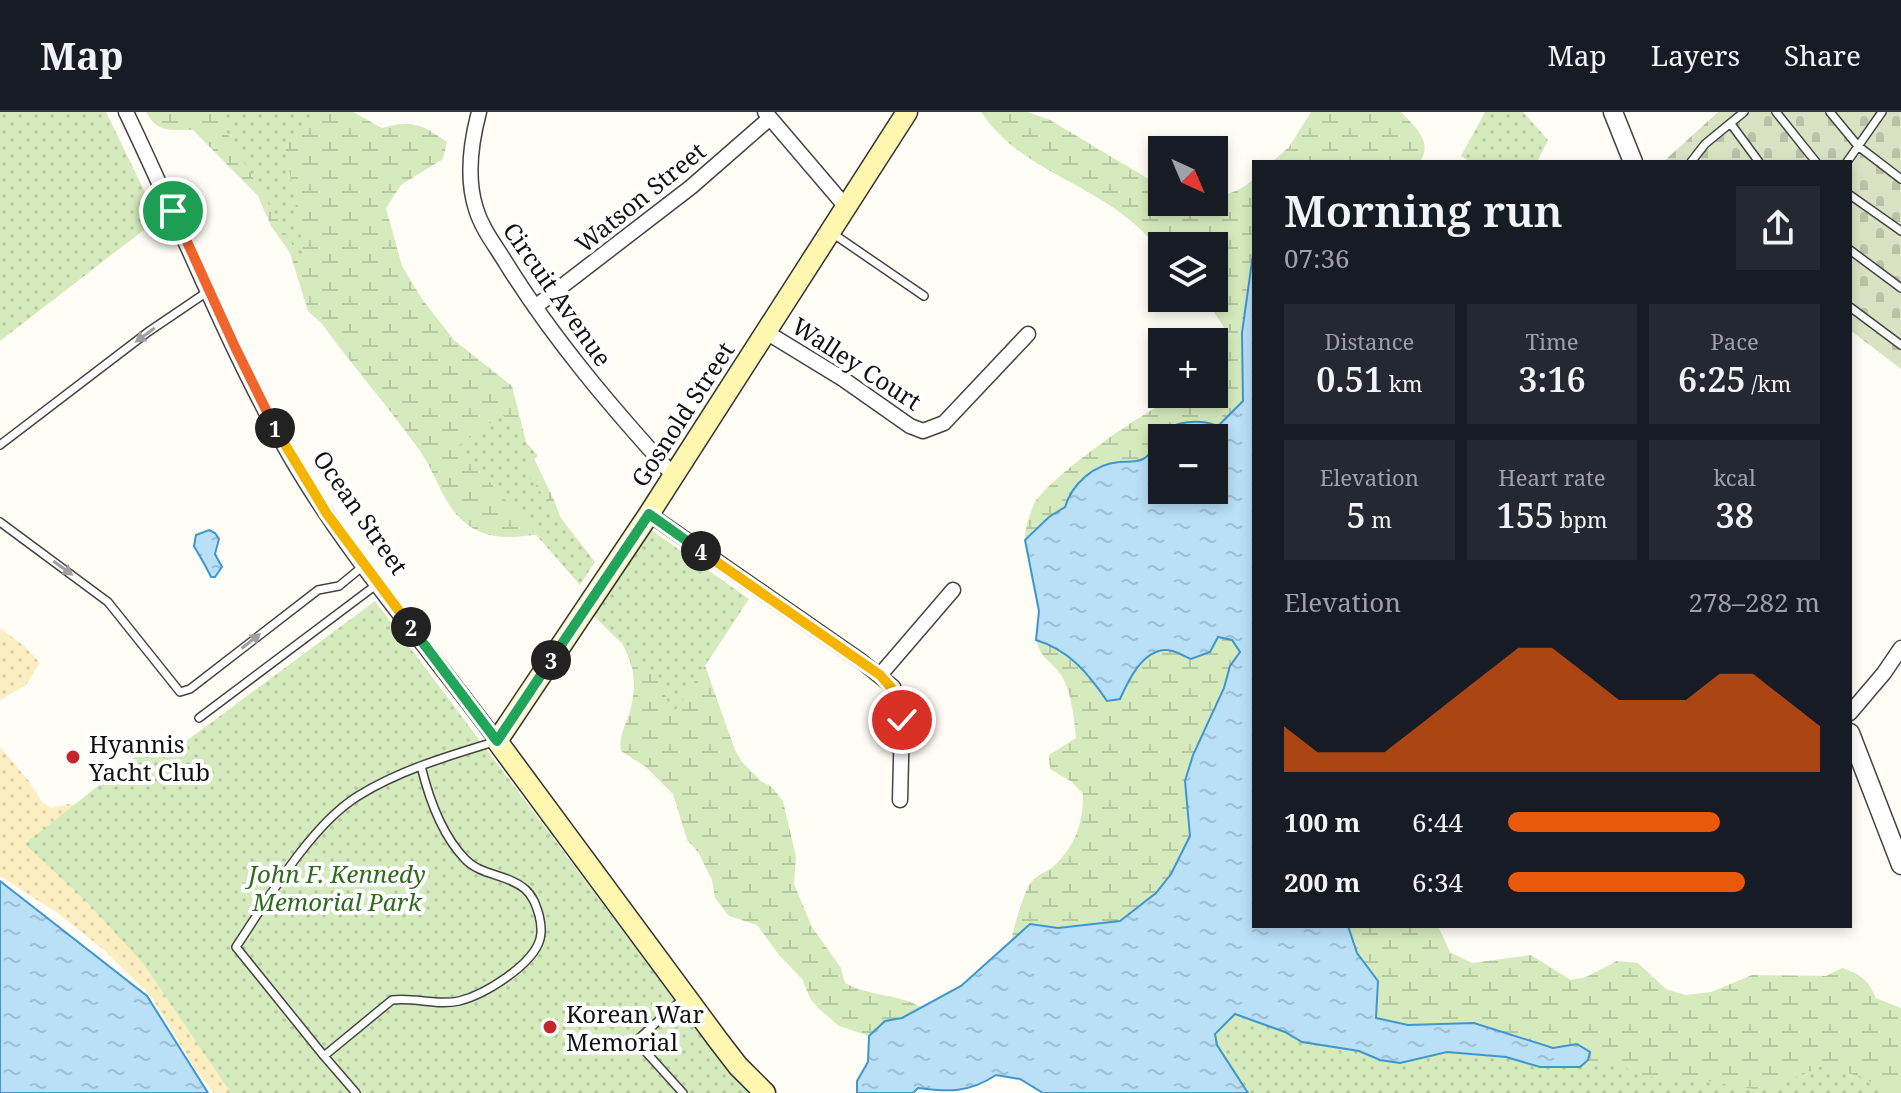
<!DOCTYPE html>
<meta charset="utf-8">
<style>
body{margin:0;font-family:"Noto Serif",serif;background:#242831;color:#f1f3f6;height:100vh;display:flex;flex-direction:column;font-size:30px;white-space:nowrap}
*{box-sizing:border-box;margin:0}
p{font-size:26px;color:#9ea1a6}
.icon{flex:none;width:44px;height:44px;fill:none;stroke:currentColor;stroke-width:2;stroke-linecap:round;stroke-linejoin:round}
.map{position:relative;flex:1;overflow:hidden}
.panel{position:absolute;left:1252px;top:48px;width:600px;height:768px;display:flex;flex-direction:column;background:#171b24;border-radius:0px;box-shadow:0 4px 12px #0003}
.panel>*{flex:none}
.needle{width:52px;rotate:136deg}
.tools{position:absolute;left:1148px;top:24px;display:grid;gap:16px}
.tools a{display:grid;place-items:center;width:80px;height:80px;border-radius:0px;background:#171b24;box-shadow:0 4px 12px #0003;font-size:40px}
.pin{position:absolute;display:grid;place-items:center;width:68px;height:68px;color:#fff;margin:-34px;border:4px solid #fff;border-radius:50%;box-shadow:0 2px 8px #0007}
.km{position:absolute;width:40px;height:40px;margin:-20px;border-radius:50%;background:#222;color:#fff;font-size:22px;line-height:40px;text-align:center}
.round{display:grid;place-items:center;flex:none;width:84px;height:84px;border-radius:0px;background:#242831}
.summary{display:flex;align-items:center;justify-content:space-between;height:136px;padding:0 32px}
h1{font-size:44px;font-weight:600;line-height:60px}
.stats{display:grid;grid-template-columns:repeat(3,1fr);gap:12px;height:136px;padding:8px 32px}
.stats div{display:grid;align-content:center;border-radius:0px;background:#242831;text-align:center}
.stats b{font-size:34px;font-weight:600}
.stats small{font-size:22px;font-weight:400}
.stats p{font-size:22px}
.chart{height:224px;padding:16px 32px}
.chart p{display:flex;justify-content:space-between}
.chart svg{width:100%;height:144px;margin-top:8px;fill:#ea580c;opacity:.7}
ul{padding:0 32px;list-style:none;font-size:26px}
li{display:grid;grid-template-columns:128px 96px 1fr;align-items:center;height:60px}
li i{height:20px;border-radius:10px;background:#ea580c}
header{display:flex;align-items:center;gap:48px;box-sizing:border-box;height:112px;padding:0 40px;background:#171b24;border-bottom:2px solid #363941}
header strong{font-size:38px}
nav{display:flex;gap:44px;margin-inline-start:auto;font-size:28px}
.map>svg:first-child{display:block}
.wetland{fill:url(#wetland-marsh)}
.sand{fill:url(#sand-dots)}
.cemetery{fill:url(#cemetery-stones)}
.park{fill:url(#park-dots)}
.water{fill:url(#water-ripples);stroke:#3f96cf;stroke-width:2;fill-rule:evenodd}
.lines{fill:none;stroke-linecap:round;stroke-linejoin:round}
.service-casing{stroke:#444;stroke-width:10}
.minor-casing{stroke:#444;stroke-width:17}
.tertiary-casing{stroke:#444;stroke-width:21}
.secondary-casing{stroke:#333;stroke-width:23}
.service{stroke:#fff;stroke-width:7}
.minor{stroke:#fff;stroke-width:14}
.tertiary{stroke:#fff;stroke-width:18}
.secondary{stroke:#fff6b0;stroke-width:20}
.oneway{fill:#a0a0a0}
.split-1-casing{stroke:#fff;stroke-width:16}
.split-2-casing{stroke:#fff;stroke-width:16}
.split-3-casing{stroke:#fff;stroke-width:16}
.split-4-casing{stroke:#fff;stroke-width:16}
.split-5-casing{stroke:#fff;stroke-width:16}
.split-1{stroke:#f0652b;stroke-width:10}
.split-2{stroke:#f5b400;stroke-width:10}
.split-3{stroke:#22a559;stroke-width:10}
.split-4{stroke:#22a559;stroke-width:10}
.split-5{stroke:#f5b400;stroke-width:10}
.poi-dot{fill:#c4262e;stroke:#fff;stroke-width:3}
.labels{text-anchor:middle;dominant-baseline:central;stroke-width:8;stroke-linejoin:round;paint-order:stroke}
.street-label{font-size:24px;fill:#111;stroke:#fff}
.poi-label{font-size:24px;fill:#111;stroke:#fff;text-anchor:start}
.park-label{font-size:24px;font-style:italic;fill:#2f6b1f;stroke:#fff}
</style>
<header>
<strong>Map</strong>
<nav><a>Map</a><a>Layers</a><a>Share</a></nav>
</header>
<div class="map">
<svg width="1901" height="981" viewBox="0 0 1901 981">
<defs>
<pattern id="wetland-marsh" width="20" height="14" patternUnits="userSpaceOnUse" patternTransform="scale(2)"><rect width="20" height="14" fill="#d5ebbd"/><path d="M1 5h8M5 5V1M11 12h8M15 12V8" fill="none" stroke="#b6c8a1"/></pattern>
<pattern id="sand-dots" width="8" height="8" patternUnits="userSpaceOnUse" patternTransform="scale(2)"><rect width="8" height="8" fill="#fbeec1"/><path d="M2 2h.1M6 6h.1" fill="none" stroke="#d6cba5" stroke-width="1.8" stroke-linecap="round"/></pattern>
<pattern id="cemetery-stones" width="16" height="16" patternUnits="userSpaceOnUse" patternTransform="scale(2)"><rect width="16" height="16" fill="#d9e3c4"/><path d="M2 7V4a2 2 0 0 1 4 0v3zM10 15v-3a2 2 0 0 1 4 0v3z" fill="#b9c2a7"/></pattern>
<pattern id="park-dots" width="8" height="8" patternUnits="userSpaceOnUse" patternTransform="scale(2)"><rect width="8" height="8" fill="#d5ebbd"/><path d="M2 2h.1M6 6h.1" fill="none" stroke="#b6c8a1" stroke-width="1.8" stroke-linecap="round"/></pattern>
<pattern id="water-ripples" width="26" height="14" patternUnits="userSpaceOnUse" patternTransform="scale(2)"><rect width="26" height="14" fill="#b9e0f7"/><path d="M2 4q2-2 4 0t4 0M15 11q2-2 4 0t4 0" fill="none" stroke="#9ebfd3"/></pattern>
</defs>
<rect width="100%" height="100%" fill="#fffdf5"/>
<path class="wetland" d="M146 0H353L382 16C410 7 423 12 447 30L443 47 401 73 386 96 402 154 422 187 454 228 512 274 526 330 554 388 560 404 561 418C535 423 501 431 476 418 444 401 439 366 420 339 389 295 353 255 322 212L308 199 290 141 271 114 258 84 193 18C171 17 158 22 146 0Z
M981 0H1028L1050 8 1162 75V90H1214V83C1227 85 1244 76 1254 67V135L1242 221 1243 289 1218 314 1175 313 1154 332 1152 341 1139 349 1115 350 1068 385 1065 395 1049 405 1025 428C1025 417 1029 403 1034 392 1049 365 1153 291 1183 283 1192 280 1204 282 1214 282V256L1224 238 1227 220 1205 186H1214V134H1162V144C1120 75 1025 67 981 0Z
M1311 0H1401C1416 16 1433 29 1420 50H1272L1289 35Z
M610 511 702 545 735 638 742 650 761 669 772 675 783 689 796 745 794 772 812 815 841 856 845 871C869 884 897 882 921 895L902 906 885 909 869 924 839 914 819 897 811 888 802 867 779 843 757 813 729 804 715 786 712 768 698 740 687 728 673 682 646 655 621 639C619 623 624 617 629 602 641 563 630 543 610 511Z
M1217 525 1232 528 1240 541 1230 554 1224 576 1193 643 1185 669 1190 724 1171 762 1156 781 1120 809 1058 816 1030 812 1010 832C1014 817 1023 778 1033 768 1039 762 1048 759 1054 754 1076 733 1083 711 1083 682L1072 670 1050 657 1049 643 1076 626C1074 607 1072 580 1061 563 1050 547 1042 549 1036 528 1070 538 1087 561 1108 589L1120 587 1131 565 1152 540Z
M1348 814H1438L1450 840 1472 851 1531 843 1571 868 1586 865 1617 849 1638 851 1666 877 1686 883 1711 880 1752 863 1826 864 1842 856C1861 862 1868 868 1876 886L1901 896V981H1248L1217 933 1215 922 1235 902 1285 920 1302 930 1473 943 1583 935 1577 932 1554 936 1474 911 1408 913 1376 906 1378 869 1357 841Z"/>
<path class="sand" d="M0 516 23 533 40 551 26 573 0 588Z
M0 635 29 669 42 690 51 696 68 692 80 694 315 981H214L196 958 151 884 104 838 59 802 0 764Z"/>
<path class="cemetery" d="M1718 0H1901V257L1850 218V50H1663Z"/>
<path class="park" d="M0 0H106L158 107 0 229Z
M215 0H326L285 34 307 158Z
M1485 0H1523L1548 28 1537 50H1471L1461 44Z
M502 302 538 344 523 357 595 450 580 473 458 334Z
M650 417 749 487 672 604 662 574 656 565 594 504Z
M375 489 665 875 751 981H231L143 851 86 789 25 732 158 626 170 641Z
M1234 908 1248 912 1256 908 1298 928 1426 936 1576 952 1616 949 1635 962 1662 967 1689 966 1754 977 1776 974 1822 954 1862 965 1890 981H1248C1231 960 1220 940 1220 912Z"/>
<path class="water" d="M1254 135V814H1348L1357 841 1378 869 1376 906 1408 913 1474 911 1553 936 1577 932 1590 940 1588 948 1580 955H1540L1506 945 1447 940 1400 951 1380 948 1359 939 1302 930 1285 920 1235 902 1215 922 1217 933 1248 981H1043L1020 967 996 963C969 981 948 980 918 976L913 981H857V969L868 950 869 924 885 909 902 906 961 874 1030 812 1058 816 1120 809 1156 781 1171 762 1190 724 1185 669 1193 643 1224 576 1230 554 1240 540 1232 528 1218 525 1210 540 1191 547C1184 544 1174 538 1167 538 1143 537 1128 569 1120 587L1107 589C1088 561 1069 538 1036 528L1039 499 1025 428 1049 405 1065 395C1072 372 1094 352 1119 350 1127 349 1135 351 1143 347 1155 341 1151 331 1160 323 1174 308 1200 307 1218 314L1243 289 1242 221ZM1162 326H1214V378H1162Z
M209 418 215 421 219 427 215 442 222 455 215 465H211C206 454 200 445 194 434L196 423Z
M0 769 147 884 208 981H0Z"/>
<g class="lines">
<defs>
<path id="service" d="M1776 0 1816 50
M1830 0 1858 34 1901 67
M1731 12 1759 50
M1691 50 1705 32 1744 0
M1847 50 1882 0
M1850 83 1901 119
M832 121 924 184
M1850 138 1901 176
M1850 195 1901 233
M0 333 148 220 207 180
M0 410 108 490 180 580 190 577 318 478 339 474 362 455
M199 606 376 473
M421 654C429 687 441 722 465 747 481 764 508 762 525 777 533 784 536 793 539 803 541 811 542 820 540 827 533 853 484 883 459 889 437 894 415 885 392 888L324 944 236 835C268 787 310 714 358 684 400 658 448 644 494 630
M324 944 356 981
M683 981 636 929 685 885"/>
<path id="minor" d="M126 0C181 114 227 234 290 344 349 446 428 535 497 629
M479 0C471 30 466 66 476 97 482 117 495 133 506 151 553 227 613 297 673 363
M765 0 846 95
M535 195 691 75 770 6
M766 220 843 267 910 314 923 319 944 311 1028 222
M649 402 861 549 893 575 899 591 902 608 900 688
M880 563 953 478
M1850 601 1884 561 1901 536"/>
<path id="tertiary" d="M1613 0 1633 50
M1850 621 1901 753"/>
<path id="secondary" d="M765 981 738 954 718 928 497 629 649 402 907 0"/>
</defs>
<use href="#service" class="service-casing"/>
<use href="#minor" class="minor-casing"/>
<use href="#tertiary" class="tertiary-casing"/>
<use href="#secondary" class="secondary-casing"/>
<use href="#service" class="service"/>
<use href="#minor" class="minor"/>
<use href="#tertiary" class="tertiary"/>
<use href="#secondary" class="secondary"/>
</g>
<defs><path id="oneway-solid" d="M-6-.8H1V-3.2L6.5 0L1 3.2V.8H-6Z" transform="scale(2)"/></defs>
<g class="oneway">
<use href="#oneway-solid" transform="translate(145 223) rotate(144)"/>
<use href="#oneway-solid" transform="translate(63 456) rotate(36)"/>
<use href="#oneway-solid" transform="translate(251 529) rotate(-38)"/>
</g>
<g class="lines">
<defs>
<path id="split-1" d="M173 99 235 235 275 316"/>
<path id="split-2" d="M275 316 327 402 411 515"/>
<path id="split-3" d="M411 515 497 629 551 548"/>
<path id="split-4" d="M551 548 649 402 701 439"/>
<path id="split-5" d="M701 439 880 563 896 581 902 608"/>
</defs>
<use href="#split-1" class="split-1-casing"/>
<use href="#split-2" class="split-2-casing"/>
<use href="#split-3" class="split-3-casing"/>
<use href="#split-4" class="split-4-casing"/>
<use href="#split-5" class="split-5-casing"/>
<use href="#split-1" class="split-1"/>
<use href="#split-2" class="split-2"/>
<use href="#split-3" class="split-3"/>
<use href="#split-4" class="split-4"/>
<use href="#split-5" class="split-5"/>
</g>
<g class="poi-dot">
<circle cx="73" cy="645" r="8"/>
<circle cx="550" cy="915" r="8"/>
</g>
<g class="labels">
<g class="street-label">
<text transform="translate(640 85) rotate(-39)">Watson Street</text>
<text transform="translate(558 182) rotate(55)">Circuit Avenue</text>
<text transform="translate(857 251) rotate(33)">Walley Court</text>
<text transform="translate(682 302) rotate(-57)">Gosnold Street</text>
<text transform="translate(361 400) rotate(55)">Ocean Street</text>
</g>
<g class="poi-label">
<text x="89" y="631">Hyannis<tspan x="89" dy="28">Yacht Club</tspan></text>
<text x="566" y="901">Korean War<tspan x="566" dy="28">Memorial</tspan></text>
</g>
<g class="park-label">
<text x="337" y="761">John F. Kennedy<tspan x="337" dy="28">Memorial Park</tspan></text>
</g>
</g>
</svg>
<div class="tools">
<a><svg class="needle" viewBox="-14 -14 28 28"><path d="M0-13l5 13h-10z" fill="#e53935"/><path d="M0 13l5-13h-10z" fill="#9ea1a6"/></svg></a>
<a><svg class="icon" aria-label="layers" viewBox="0 0 24 24"><path d="M12 4l9 5-9 5-9-5zM3 14l9 5 9-5"/></svg></a>
<a>+</a>
<a>−</a>
</div>
<div class="pin" style="left:173px;top:99px;background:#1e9e55"><svg class="icon" aria-label="arrive" viewBox="0 0 24 24"><path d="M6 21V4h12l-3 4 3 4H6"/></svg></div>
<div class="pin" style="left:902px;top:608px;background:#d93025"><svg class="icon" aria-label="check" viewBox="0 0 24 24"><path d="M5 12l5 5 9-10"/></svg></div>
<b class="km" style="left:275px;top:316px">1</b>
<b class="km" style="left:411px;top:515px">2</b>
<b class="km" style="left:551px;top:548px">3</b>
<b class="km" style="left:701px;top:439px">4</b>
<section class="panel">
<div class="summary"><div><h1>Morning run</h1><p>07:36</p></div><a class="round"><svg class="icon" aria-label="share" viewBox="0 0 24 24"><path d="M12 15V3M7 8l5-5 5 5M5 13v7h14v-7"/></svg></a></div>
<div class="stats">
<div><p>Distance</p><b>0.51<small> km</small></b></div>
<div><p>Time</p><b>3:16</b></div>
<div><p>Pace</p><b>6:25<small> /km</small></b></div>
</div>
<div class="stats">
<div><p>Elevation</p><b>5<small> m</small></b></div>
<div><p>Heart rate</p><b>155<small> bpm</small></b></div>
<div><p>kcal</p><b>38</b></div>
</div>
<div class="chart"><p><span>Elevation</span>278–282 m</p>
<svg viewBox="0 0 160 44" preserveAspectRatio="none"><path d="M0 44V30L10 38L20 38L30 38L40 30L50 22L60 14L70 6L80 6L90 14L100 22L110 22L120 22L130 14L140 14L150 22L160 30V44z"/></svg>
</div>
<ul>
<li><b>100 m</b>6:44<i style="width:68%"></i></li>
<li><b>200 m</b>6:34<i style="width:76%"></i></li>
</ul>
</section>
</div>
